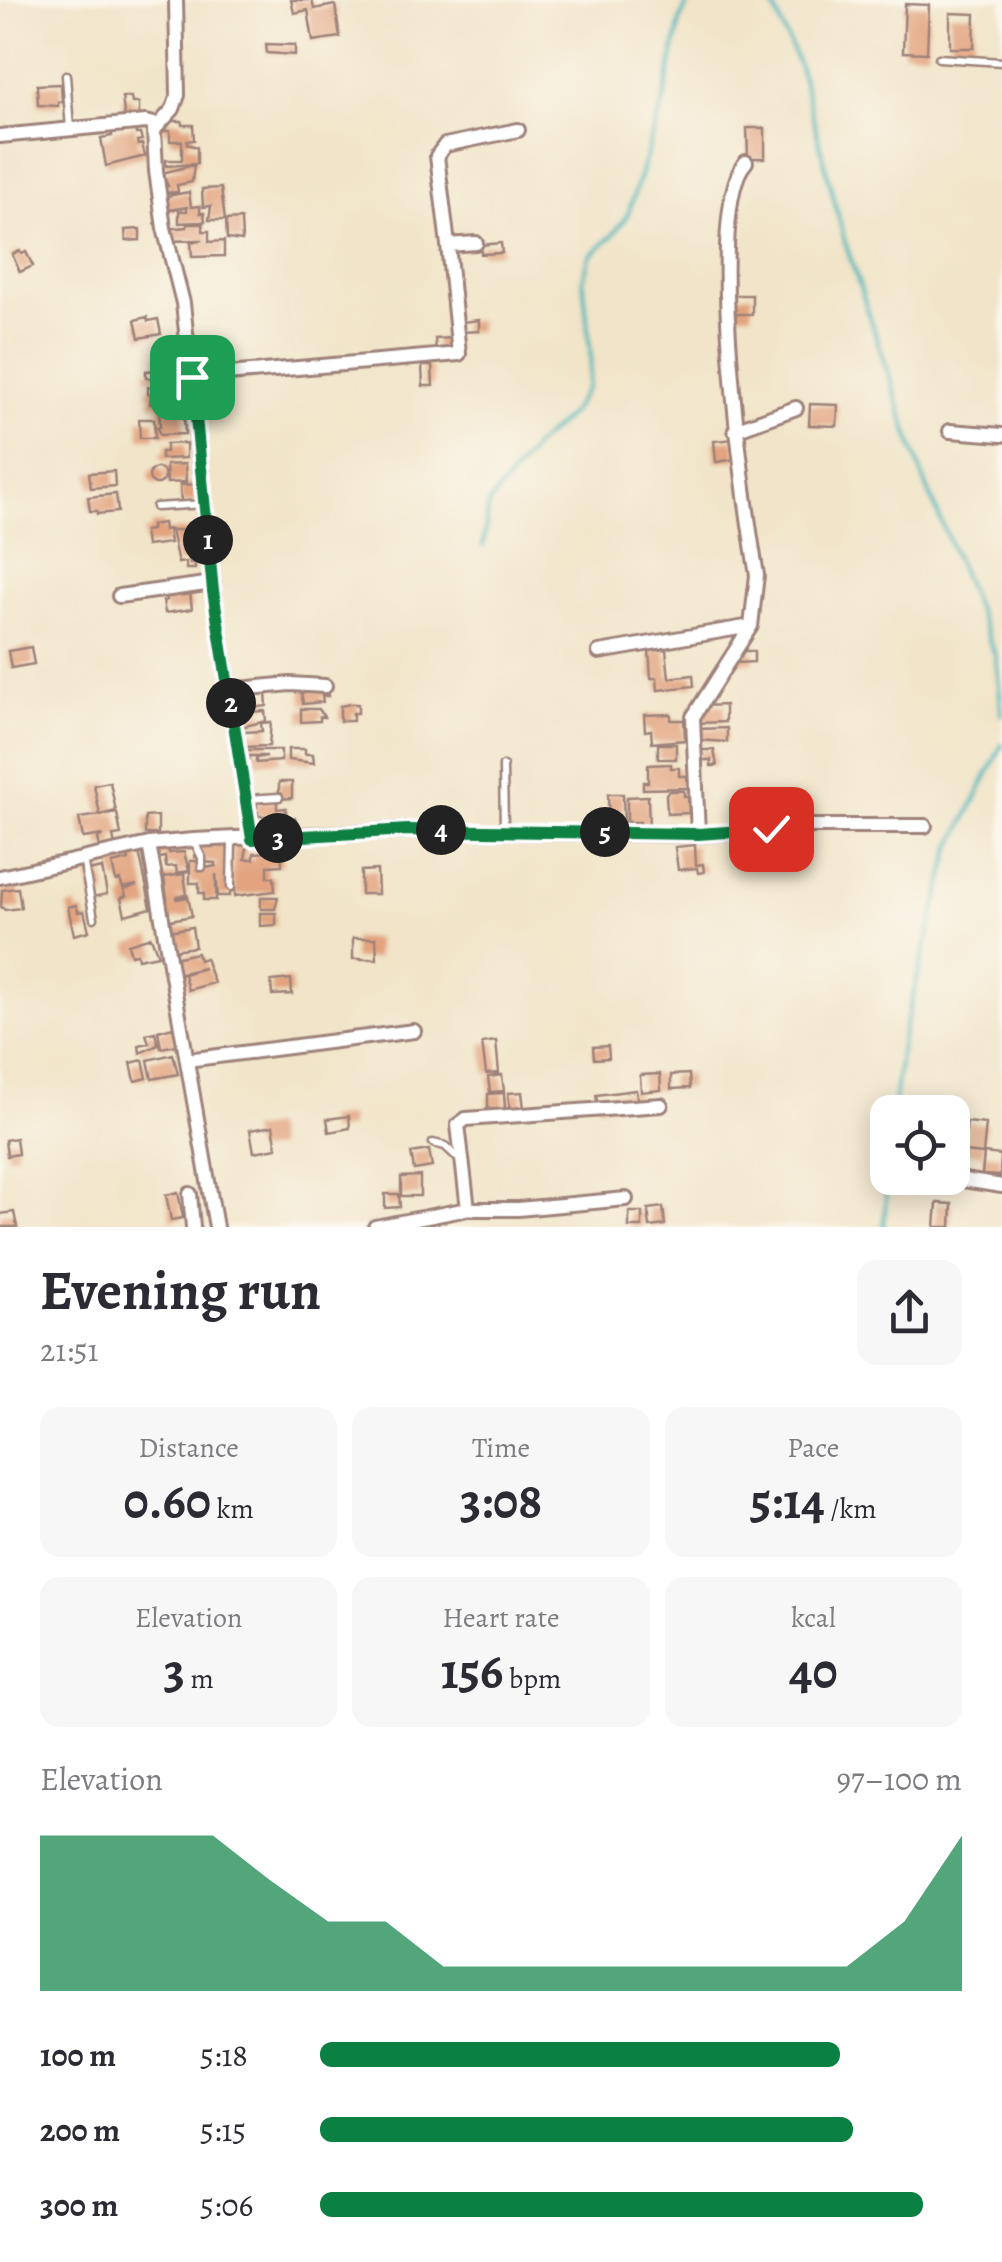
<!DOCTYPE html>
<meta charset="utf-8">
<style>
body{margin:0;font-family:Alegreya,serif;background:#f7f7f7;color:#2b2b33;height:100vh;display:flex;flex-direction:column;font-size:38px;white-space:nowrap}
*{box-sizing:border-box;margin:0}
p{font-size:32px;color:#7c7c81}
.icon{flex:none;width:55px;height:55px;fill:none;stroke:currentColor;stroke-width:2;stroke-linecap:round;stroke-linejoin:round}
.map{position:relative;height:1227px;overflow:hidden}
.side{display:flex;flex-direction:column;background:#fff;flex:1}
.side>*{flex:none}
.fabs{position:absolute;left:870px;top:1095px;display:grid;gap:20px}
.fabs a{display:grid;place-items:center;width:100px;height:100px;border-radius:20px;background:#fff;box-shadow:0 5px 25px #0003;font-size:50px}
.pin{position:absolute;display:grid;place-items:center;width:85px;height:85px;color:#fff;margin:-42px;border-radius:20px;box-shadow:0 5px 15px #0006}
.km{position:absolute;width:50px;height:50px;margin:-25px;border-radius:50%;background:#222;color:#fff;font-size:28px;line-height:50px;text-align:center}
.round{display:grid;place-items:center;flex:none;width:105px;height:105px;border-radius:20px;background:#f7f7f7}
.overview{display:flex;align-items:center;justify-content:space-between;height:170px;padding:0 40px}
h1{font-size:55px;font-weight:600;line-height:75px}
.figures{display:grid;grid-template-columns:repeat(3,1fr);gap:15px;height:170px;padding:10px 40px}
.figures div{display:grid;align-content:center;border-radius:20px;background:#f7f7f7;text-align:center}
.figures b{font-size:50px;font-weight:600}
.figures small{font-size:28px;font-weight:400}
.figures p{font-size:28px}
.chart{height:280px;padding:20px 40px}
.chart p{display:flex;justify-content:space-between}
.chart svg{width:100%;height:180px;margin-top:10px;fill:#0b8043;opacity:.7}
ul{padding:0 40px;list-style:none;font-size:32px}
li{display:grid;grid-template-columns:160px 120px 1fr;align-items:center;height:75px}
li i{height:25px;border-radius:12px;background:#0b8043}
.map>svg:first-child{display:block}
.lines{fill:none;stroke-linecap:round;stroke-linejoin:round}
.stream{stroke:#43b3b9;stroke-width:4}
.building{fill:#e2a37e}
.lane-casing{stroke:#9e827a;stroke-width:11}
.street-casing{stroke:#9e827a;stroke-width:18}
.lane{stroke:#fff;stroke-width:6}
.street{stroke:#fff;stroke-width:12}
.route-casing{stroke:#fff;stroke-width:20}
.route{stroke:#0b8043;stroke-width:12}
</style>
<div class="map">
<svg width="1002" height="1227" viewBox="0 0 1002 1227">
<rect width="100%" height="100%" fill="#fbf7ec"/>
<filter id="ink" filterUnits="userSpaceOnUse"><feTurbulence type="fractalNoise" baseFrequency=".01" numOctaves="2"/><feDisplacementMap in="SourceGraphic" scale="20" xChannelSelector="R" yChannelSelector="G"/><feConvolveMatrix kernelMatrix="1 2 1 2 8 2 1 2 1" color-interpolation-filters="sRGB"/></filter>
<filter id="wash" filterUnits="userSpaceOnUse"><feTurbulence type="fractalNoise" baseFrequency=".0048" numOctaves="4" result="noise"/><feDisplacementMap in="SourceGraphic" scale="40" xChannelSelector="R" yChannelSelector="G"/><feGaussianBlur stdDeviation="2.25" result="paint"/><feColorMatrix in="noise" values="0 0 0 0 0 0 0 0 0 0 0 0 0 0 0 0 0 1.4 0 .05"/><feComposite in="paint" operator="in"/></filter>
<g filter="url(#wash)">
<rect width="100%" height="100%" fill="#f1e4c8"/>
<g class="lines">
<path class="stream" d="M771 0 800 68 845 242 921 472 996 657 1002 715
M483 546 489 503 535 446 571 413 588 386 591 359 583 279 590 256 613 235 628 214 664 100 680 20 689 0
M893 1112 902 1038 951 849 1002 745
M884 1227 888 1160"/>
</g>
<g id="blocks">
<path class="building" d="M291 0H312L314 9 335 5 340 37 313 41 308 10 294 13Z
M905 4 929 5 927 53 903 52Z
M950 13 975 14 974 48H950Z
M266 44 295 45V55L267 53Z
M61 84 62 102H58V106L38 105 37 85Z
M122 97H131L132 103H139V121H125Z
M164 121H182V125H193L194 140 187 141V144L197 147V164L166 166V160H182V141H170V131H164Z
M135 126 136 134H140L142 140 137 141 138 145 142 144 145 156 106 166 101 138 112 136 111 131Z
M747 128H765V158H748Z
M194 165 192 182 177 185 178 192 164 193V186H168L162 173Z
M221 188 225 220H209L211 206 203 207 202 189Z
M189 192 191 207 200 206V213H204L205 221 201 222 179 223V211H187V207L163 211 161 197Z
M241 219 242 241 227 239 226 220Z
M187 224H203V231H209V242L224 241V256L192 257 191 242 203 240 167 241 166 229 187 227Z
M140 229V240L126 241 125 230Z
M501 243 502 253 481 254V245Z
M20 251 22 254 26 252 33 266 20 272 12 254Z
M733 295H752V314H732Z
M147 317 148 321 158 319 161 334 139 338 135 320Z
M479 320V331L463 332 462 322Z
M451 338 452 348 436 349 435 339Z
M178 351 180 365 159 369 180 368 181 398 162 400 183 399 185 434 160 435 157 427H160L159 405 150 404 151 394H148V387H157L161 378H146V371L158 370 156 354Z
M422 366H432L433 386H423Z
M810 404 838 405 837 426 809 425Z
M139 419H154L155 438H140Z
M734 439 737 459 716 462 714 441Z
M186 443V458L161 459V452H166V444Z
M185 464 186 482 167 483 166 465Z
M149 476a8 8 0 1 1 16 0a8 8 0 1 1-16 0Z
M114 471 115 486 91 488 89 473Z
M199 484 200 502 181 503 180 485Z
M116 494 118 512 97 514V511H90L88 497Z
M163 523 164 530 168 529 170 543 146 546 144 531 151 530V525Z
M171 530H194V541H187V546H193L194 556H189L190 563 195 562V569H186V562L178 563Z
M190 592 192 609 165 613 163 601 167 600V596Z
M31 647 34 664 11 668 8 651Z
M666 649 669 678 693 675 694 686 658 690 657 678H651L649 651Z
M736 651H754V662L736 663Z
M328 687 329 696H322L323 702 303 704 301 690Z
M266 692 267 706 237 710 235 694Z
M350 704H358V713H353V721H340V706Z
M725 705V722L698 723 702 706Z
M301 709H319L324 717H320V721L301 722Z
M265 711 266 721 241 727 240 712Z
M671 714V720H684L685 740 652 743 651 730 645 731 644 715Z
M271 722 269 746 245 747 244 740 241 741 244 732 262 731 261 723Z
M727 728V742L697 740V729Z
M658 744H676V759H658Z
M288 749H305V754H313L314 763 288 760Z
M243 750H281V761L256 763V758L267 756H249V760H243Z
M699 750H714L717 766H711V760H699Z
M671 764V768H679V776H687L688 788 643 789V782H648V765Z
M110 782 116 811 100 815 94 785Z
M279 782H292V798L279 799Z
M669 791H684V796H688L689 813 667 814 666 794Z
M608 794H623L624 824H609Z
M648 796 649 832H641L640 822H627V797Z
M257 801H277V809L286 808V816H258V812H252V807H257Z
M117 813 121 835 113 836 115 846 100 848 98 838 103 835 83 838 79 818Z
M158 816V834H145V817Z
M270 818H295L299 826H296V832L271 833Z
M231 842 230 896H218L216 874V900H204V893H199V883H190V861H201V869L216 866V863L201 862V857H195V844Z
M234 842H248L245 859H254V853L268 852V845H281L282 865 268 866V877H274L275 891 235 896V884H232Z
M695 845 696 865 703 864 704 872 698 873 697 868 678 870 675 847Z
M168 848 169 853 184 852 189 871 177 873 176 866 166 867 165 857 153 859 152 851Z
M139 852 151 908 125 915 121 898 126 896 124 890 137 885 123 888 120 880 116 881 112 864 129 860 128 854Z
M102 868 107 894 93 897 88 871Z
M377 870 378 894H361V871Z
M184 874 187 895 177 897V899L188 897 192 916 165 921 159 901 167 899 164 877Z
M18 888 21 908 5 910 1 907 2 890Z
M261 897H278L275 909H261Z
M76 905 78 912 84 911 89 931 74 935 68 907Z
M260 913H276V925L260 926Z
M192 927 195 947 173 950 169 931Z
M151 937 158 955 138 959 137 954 131 955 128 944Z
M353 938H376L377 959H353Z
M197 953 199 960 205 958 214 983 188 990 184 974 204 968 177 974 174 958Z
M291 979 292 994 272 995 271 981Z
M173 1027 177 1045 161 1048 158 1031Z
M155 1032 158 1045 140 1053 139 1045 149 1043 146 1034Z
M496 1041 499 1073 486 1074 482 1043Z
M608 1046 609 1058 594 1059 593 1047Z
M173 1054 178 1074 152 1079 148 1060Z
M143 1060 147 1078 135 1081 131 1063Z
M660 1074 661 1090 641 1092 640 1075Z
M689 1074 690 1088 671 1089V1075Z
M502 1075 504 1091 490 1092 488 1077Z
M636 1090 638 1103 598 1107 596 1095Z
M522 1092 524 1109 510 1110 508 1093Z
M504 1093 505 1110 488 1111V1094Z
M349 1116 350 1128 329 1132 327 1119Z
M967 1122 986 1124 983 1154 963 1152Z
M273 1126 277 1148 254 1152 250 1130Z
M16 1138 18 1154 7 1156 5 1140Z
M429 1150 432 1167 414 1170 411 1153Z
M984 1153 1001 1155 1000 1176 982 1175Z
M420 1176V1196H401V1177Z
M178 1192 183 1218 171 1220 166 1195Z
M385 1194H399L400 1207 385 1208Z
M937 1203 952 1204 951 1227H935Z
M663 1207 665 1225 650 1227 648 1209Z
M14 1212 17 1227H0V1214Z
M629 1212H642V1227H629Z"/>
</g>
</g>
<g filter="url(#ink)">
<use href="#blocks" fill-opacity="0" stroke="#9e827a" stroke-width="2.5"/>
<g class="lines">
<defs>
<path id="lane" d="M939 58 1002 62
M66 75 70 129
M156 507 204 504
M503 766 504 829
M248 799 279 797
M194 841 202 858V867
M83 859 94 918
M231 887 232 840
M433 1143 445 1146 460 1160"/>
<path id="street" d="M176 0 178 95 173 109 154 130 156 171 164 228 183 303 213 591 252 839
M0 136 146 122 159 125
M448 245 437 156 445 145 518 130
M193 377 459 354 448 245 476 243
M735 430 796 408
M950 431 1002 435
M119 596 213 583
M599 652 751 626
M229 690 290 684 325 686
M698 835 693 717 751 626 757 575C745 507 702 208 746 162
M149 844 216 1227
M0 877 149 844 194 840 407 830 698 835 802 826H925
M187 1060 414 1031
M954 1151V1175L957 1179 1002 1186
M190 1194 193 1227
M468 1209 458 1125 466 1119 661 1105
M375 1227 468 1209H518L626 1199"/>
</defs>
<use href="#lane" class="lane-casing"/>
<use href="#street" class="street-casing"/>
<use href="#lane" class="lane"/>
<use href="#street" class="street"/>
</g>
</g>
<g class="lines" filter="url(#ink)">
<defs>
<path id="route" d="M192 377 213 591 252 839 408 830 698 834 771 829"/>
</defs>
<use href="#route" class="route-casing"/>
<use href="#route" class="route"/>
</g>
</svg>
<div class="fabs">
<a><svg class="icon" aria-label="locate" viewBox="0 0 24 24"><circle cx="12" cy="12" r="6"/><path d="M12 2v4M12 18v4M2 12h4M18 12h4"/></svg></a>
</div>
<div class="pin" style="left:192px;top:377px;background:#1e9e55"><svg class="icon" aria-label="arrive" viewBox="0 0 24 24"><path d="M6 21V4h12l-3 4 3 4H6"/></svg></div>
<div class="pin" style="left:771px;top:829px;background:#d93025"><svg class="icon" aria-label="check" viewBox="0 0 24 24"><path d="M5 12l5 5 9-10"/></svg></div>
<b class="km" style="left:208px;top:540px">1</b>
<b class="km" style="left:231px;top:703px">2</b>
<b class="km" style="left:278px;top:838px">3</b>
<b class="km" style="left:441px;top:830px">4</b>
<b class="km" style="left:605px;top:832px">5</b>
</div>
<section class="side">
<div class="overview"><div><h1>Evening run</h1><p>21:51</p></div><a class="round"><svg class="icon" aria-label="share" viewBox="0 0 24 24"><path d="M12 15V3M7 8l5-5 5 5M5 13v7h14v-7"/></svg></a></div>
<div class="figures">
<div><p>Distance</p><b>0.60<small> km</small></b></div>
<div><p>Time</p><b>3:08</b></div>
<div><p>Pace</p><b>5:14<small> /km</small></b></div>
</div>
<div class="figures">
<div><p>Elevation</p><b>3<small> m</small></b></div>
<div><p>Heart rate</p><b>156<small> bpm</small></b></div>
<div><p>kcal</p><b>40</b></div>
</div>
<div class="chart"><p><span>Elevation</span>97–100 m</p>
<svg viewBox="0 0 160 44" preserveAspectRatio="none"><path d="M0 44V6L10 6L20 6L30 6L40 17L50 27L60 27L70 38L80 38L90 38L100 38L110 38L120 38L130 38L140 38L150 27L160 6V44z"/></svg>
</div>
<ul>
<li><b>100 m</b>5:18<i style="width:81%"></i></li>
<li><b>200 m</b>5:15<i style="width:83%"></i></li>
<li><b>300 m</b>5:06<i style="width:94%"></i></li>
</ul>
</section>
